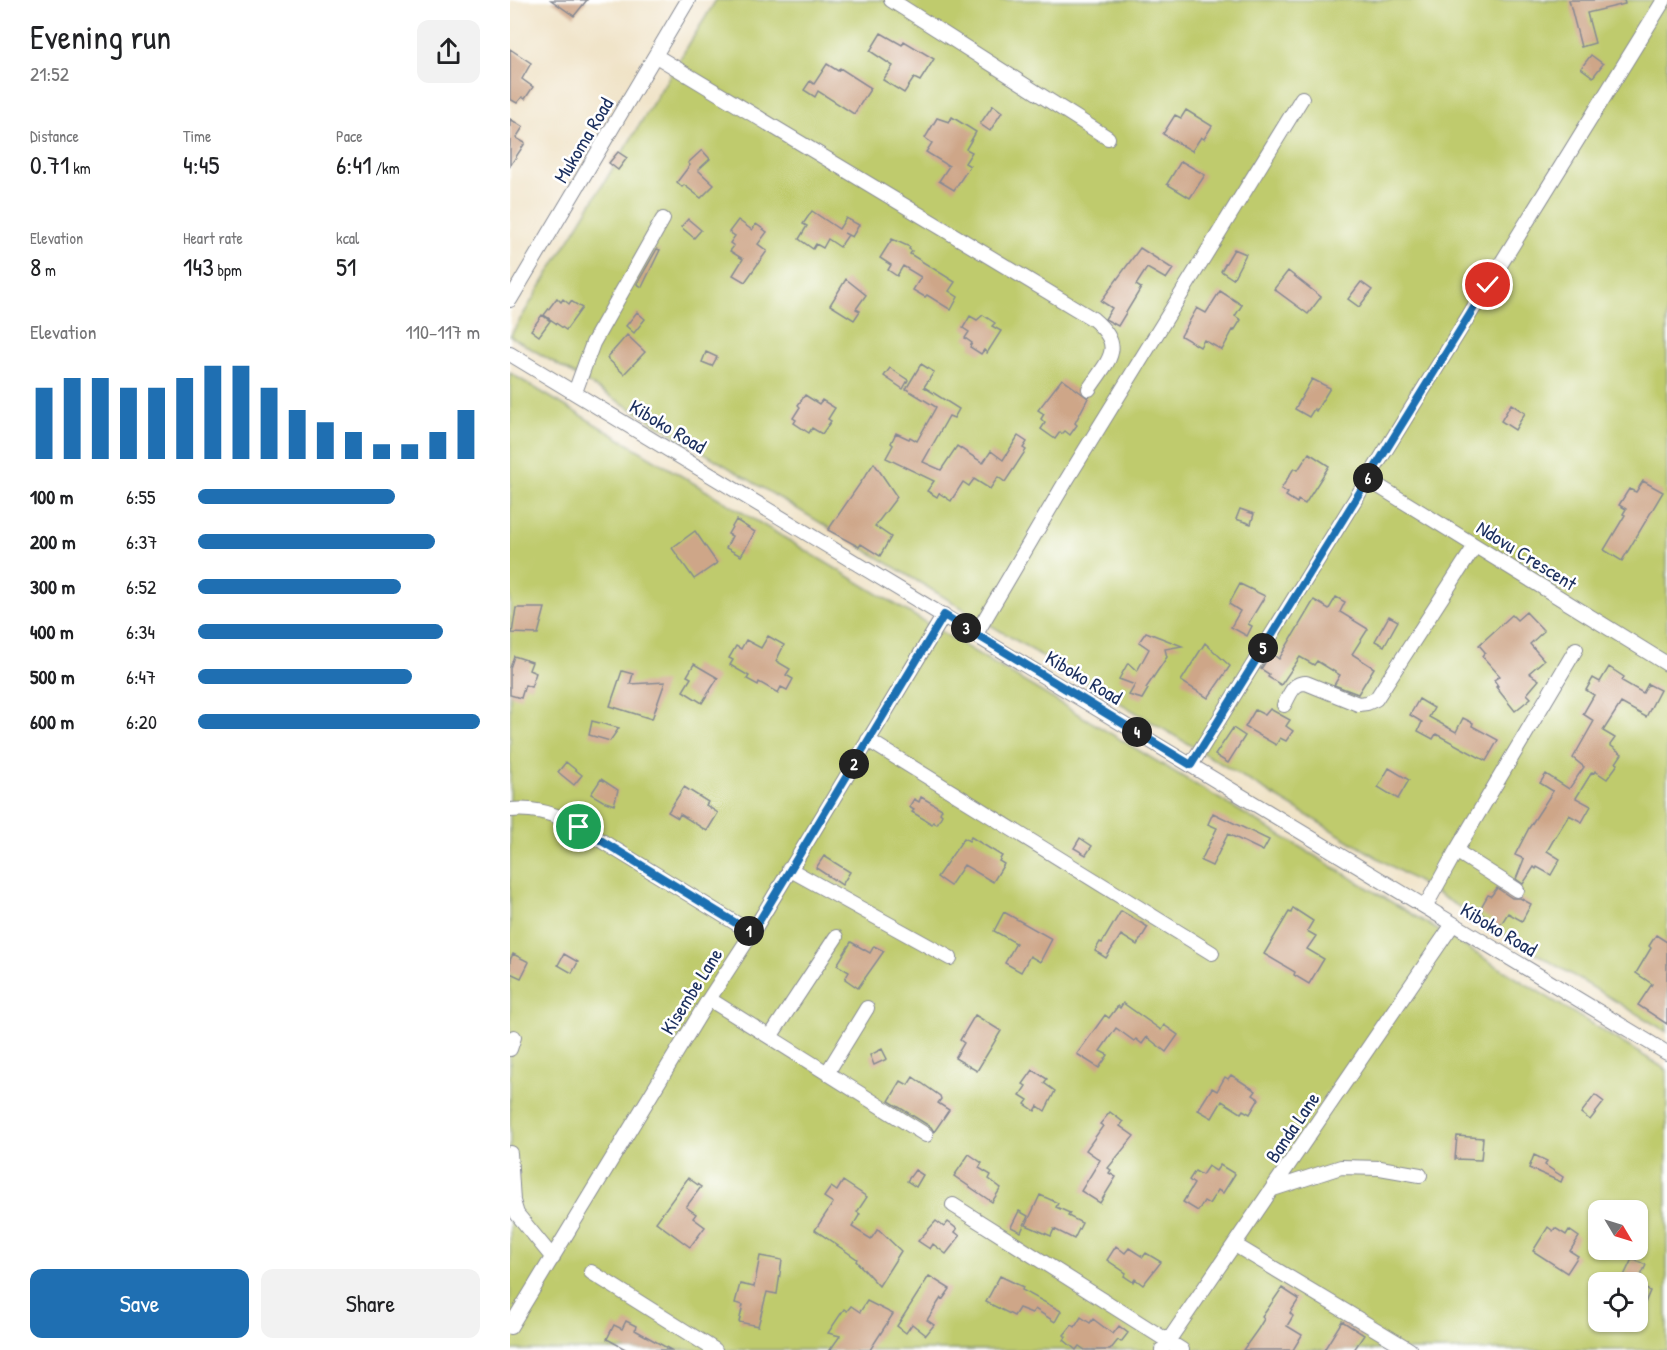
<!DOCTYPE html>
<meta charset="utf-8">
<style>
body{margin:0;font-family:"Patrick Hand",sans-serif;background:#f2f2f2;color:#202124;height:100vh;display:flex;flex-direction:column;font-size:22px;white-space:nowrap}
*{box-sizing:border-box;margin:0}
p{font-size:20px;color:#757577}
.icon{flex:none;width:33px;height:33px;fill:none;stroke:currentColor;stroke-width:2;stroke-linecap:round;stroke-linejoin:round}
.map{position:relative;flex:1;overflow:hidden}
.side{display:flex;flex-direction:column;background:#fff;width:510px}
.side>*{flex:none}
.needle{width:39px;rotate:128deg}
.fabs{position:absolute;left:1078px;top:1200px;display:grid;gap:12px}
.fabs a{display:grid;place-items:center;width:60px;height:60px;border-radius:12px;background:#fff;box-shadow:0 2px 4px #0004;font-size:30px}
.pin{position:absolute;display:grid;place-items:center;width:51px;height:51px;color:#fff;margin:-26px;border:3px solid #fff;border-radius:50%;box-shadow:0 2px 6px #0007}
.km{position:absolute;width:30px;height:30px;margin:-15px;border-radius:50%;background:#222;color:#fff;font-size:16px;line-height:30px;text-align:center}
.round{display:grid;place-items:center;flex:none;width:63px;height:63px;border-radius:12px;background:#f2f2f2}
.head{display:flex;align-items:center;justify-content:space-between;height:102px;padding:0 30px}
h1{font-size:33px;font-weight:600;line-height:45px}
.stats{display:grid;grid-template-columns:repeat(3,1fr);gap:9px;height:102px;padding:6px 30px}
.stats div{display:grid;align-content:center}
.stats b{font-size:26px;font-weight:600}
.stats small{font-size:16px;font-weight:400}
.stats p{font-size:16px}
.chart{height:168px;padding:12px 30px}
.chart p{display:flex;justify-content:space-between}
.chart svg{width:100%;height:108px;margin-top:6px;stroke:#1f6fb2;stroke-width:6}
.primary-button{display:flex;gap:12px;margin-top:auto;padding:12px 30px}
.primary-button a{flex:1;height:69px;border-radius:12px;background:#1f6fb2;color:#fff;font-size:24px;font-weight:600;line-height:69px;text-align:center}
.primary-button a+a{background:#f2f2f2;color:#202124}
ul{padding:0 30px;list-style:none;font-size:20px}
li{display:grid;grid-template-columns:96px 72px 1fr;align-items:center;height:45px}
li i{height:15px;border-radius:8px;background:#1f6fb2}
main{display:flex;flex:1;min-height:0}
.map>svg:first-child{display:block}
.green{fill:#bfcb6d;stroke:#6d7d66;stroke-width:1.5;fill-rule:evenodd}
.building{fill:#cea688}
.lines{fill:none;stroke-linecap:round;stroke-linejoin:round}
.minor-casing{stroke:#868992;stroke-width:16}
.minor{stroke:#fff;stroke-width:14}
.route-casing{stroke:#fff;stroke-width:12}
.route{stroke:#1f6fb2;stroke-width:8}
.labels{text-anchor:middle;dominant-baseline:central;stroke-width:5;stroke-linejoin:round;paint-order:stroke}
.street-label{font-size:20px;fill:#1b2f5e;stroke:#fff}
</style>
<main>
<section class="side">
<div class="head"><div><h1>Evening run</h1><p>21:52</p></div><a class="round"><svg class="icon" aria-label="share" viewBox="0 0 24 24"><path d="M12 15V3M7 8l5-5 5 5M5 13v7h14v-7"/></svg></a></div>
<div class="stats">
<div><p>Distance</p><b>0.71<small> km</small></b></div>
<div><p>Time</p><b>4:45</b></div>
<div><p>Pace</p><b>6:41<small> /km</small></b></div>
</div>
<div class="stats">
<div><p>Elevation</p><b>8<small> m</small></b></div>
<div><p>Heart rate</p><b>143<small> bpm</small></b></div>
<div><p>kcal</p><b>51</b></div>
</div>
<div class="chart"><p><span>Elevation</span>110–117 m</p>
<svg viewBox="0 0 160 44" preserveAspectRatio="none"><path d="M5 44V15M15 44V11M25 44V11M35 44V15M45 44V15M55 44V11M65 44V6M75 44V6M85 44V15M95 44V24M105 44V29M115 44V33M125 44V38M135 44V38M145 44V33M155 44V24"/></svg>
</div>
<ul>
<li><b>100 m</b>6:55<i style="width:70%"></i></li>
<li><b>200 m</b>6:37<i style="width:84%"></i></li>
<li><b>300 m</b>6:52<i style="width:72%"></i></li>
<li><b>400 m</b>6:34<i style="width:87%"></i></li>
<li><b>500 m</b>6:47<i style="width:76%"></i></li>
<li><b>600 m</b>6:20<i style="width:100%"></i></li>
</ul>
<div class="primary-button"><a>Save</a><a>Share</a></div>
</section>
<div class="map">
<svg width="1157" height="1350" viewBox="0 0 1157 1350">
<rect width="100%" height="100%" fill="#fff"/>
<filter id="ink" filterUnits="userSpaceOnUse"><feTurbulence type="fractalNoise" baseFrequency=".0167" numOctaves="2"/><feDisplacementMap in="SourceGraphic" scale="12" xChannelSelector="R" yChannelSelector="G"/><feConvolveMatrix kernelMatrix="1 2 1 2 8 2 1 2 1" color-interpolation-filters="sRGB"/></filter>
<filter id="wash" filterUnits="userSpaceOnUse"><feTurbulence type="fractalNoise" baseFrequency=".008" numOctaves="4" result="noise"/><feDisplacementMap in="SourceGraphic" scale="24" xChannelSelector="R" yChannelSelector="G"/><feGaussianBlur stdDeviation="1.35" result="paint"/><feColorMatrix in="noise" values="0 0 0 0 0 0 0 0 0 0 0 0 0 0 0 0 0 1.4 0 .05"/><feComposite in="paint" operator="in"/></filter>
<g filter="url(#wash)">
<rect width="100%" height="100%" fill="#f0e3c7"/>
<path class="green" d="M206 0H1157V1032L0 336Z
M0 373 908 918 1157 1070V1350H0ZM1089 1210H1128V1250H1089ZM1089 1282H1128V1322H1089Z"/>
<g id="blocks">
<path class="building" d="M41 0H77L64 16Z
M1059 0H1114L1115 4 1077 13 1085 43 1071 47Z
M371 33 392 45 394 41 424 59 410 81 404 78 394 93 373 80 383 66 360 51Z
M0 49 21 63 12 79 23 87 15 99 12 97 7 103 0 99Z
M1081 55 1093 64 1083 77 1071 68Z
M317 64 328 71 330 68 361 88 344 114 308 91 305 97 294 90 300 81 304 84Z
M483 105 492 112 480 131 470 124Z
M676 110 702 126 694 139 691 137 682 151 653 134 665 115 671 118Z
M442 117 466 132 456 149 462 152 455 163 460 166 444 190 429 181 439 166 416 152 422 143 415 138 427 118 439 122Z
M0 119 13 127 6 138 15 143 0 166Z
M192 150 200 159 188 170 204 185 191 198 174 185 172 187 167 182 180 165 178 163Z
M108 152 117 158 108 170 99 163Z
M671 161 695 175 680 198 657 184Z
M302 211 329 229 336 218 349 225 342 237 334 233 338 235 330 247 318 239 313 248 306 244 303 249 289 239 297 226 293 224Z
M178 219 191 230 184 238 171 227Z
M228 220 242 230 246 224 257 232 248 244 257 251 235 282 223 275 233 259 220 251 224 246 220 243 225 236 219 232Z
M382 239 400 247 399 249 402 251 400 254 445 282 439 291 448 297 441 310 417 295 415 297 403 290 411 277 393 266 387 276 378 270 381 265 370 258Z
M630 248 663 269 656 279 637 268 626 285 631 288 608 326 595 319 602 308 591 301Z
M147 249 150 250 132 287 127 284Z
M724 249 736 254 723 279 711 271Z
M778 271 811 297 798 314 764 289Z
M336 279 356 295 346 309 350 311 344 320 320 305Z
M851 282 862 290 849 307 838 299Z
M710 291 732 305 725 316 731 320 724 331 723 330 712 350 694 340 690 347 671 336 687 308 696 313Z
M47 298 51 302 53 299 59 304 61 301 72 308 56 330 34 315Z
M127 312 135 319 124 333 116 326Z
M32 315 40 321 29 336 21 330Z
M473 315 485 323 482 326 491 331 477 353 474 350 471 354 460 347 462 343 455 338 459 332 453 328 460 316 467 320Z
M117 335 135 352 114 374 97 358Z
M196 352 207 357 202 366 192 362Z
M411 364 424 372 414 387 449 409 444 418 439 416 413 462 431 470 447 446 473 463 481 451 493 460 508 436 517 442 513 448 516 450 495 482 488 477 480 489 464 479 459 486 453 482 441 501 429 493 427 497 417 491 424 481 376 458 383 445 381 443 386 433 399 439 400 437 407 441 426 407 396 389Z
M380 368 398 380 393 389 374 376Z
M552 379 578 398 565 423 567 425 560 435 555 431 552 434 550 432 545 439 531 429 535 423 531 419 534 414 528 410Z
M802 379 820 388 806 411 804 409 799 417 785 409Z
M295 395 309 404 312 400 325 408 318 419 321 421 312 434 302 428 299 433 284 423 286 420 283 418 290 407 288 405Z
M1001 404 1015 413 1005 430 991 421Z
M799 453 819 466 795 504 788 500 787 503 776 496 778 493 771 489 784 468 788 470Z
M364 463 387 497 365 526 381 537 370 556 351 544 349 547 318 530Z
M1133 481 1153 492 1112 561 1094 550 1115 515 1113 514 1116 509 1109 505 1119 489 1126 492Z
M730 509 744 514 741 524 726 519Z
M226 520 245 532 231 556 216 548 222 536 218 534Z
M185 531 207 563 184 579 162 548Z
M730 584 755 596 738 624 742 626 737 636 721 627 730 611 719 604Z
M826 597 835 602 830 612 858 629 842 654 864 668 848 694 824 685 830 675 807 661 804 665 790 657 771 685 758 677 759 674 751 669 761 653 769 659 804 600 819 609Z
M6 608H35L28 634 2 633Z
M1016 612 1034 631 1020 644 1034 660 1019 673 1029 680 1017 694 1021 698 1005 711 986 687 988 686 984 680 990 676 972 656 975 652 969 645 1002 615 1007 620Z
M879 616 888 621 874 646 865 641Z
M636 632 672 646 655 649 657 657 636 688 638 689 632 699 619 695 625 685 609 679 618 663 627 671 639 649 629 642Z
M258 636 274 645 266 661 280 669 276 675 283 679 277 690 271 687 268 693 249 682 248 685 237 679 239 676 220 665 223 660 219 658 226 646 231 649 236 640 251 648Z
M695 643 720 666 698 698 671 681Z
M4 656 22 662 19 670 26 673 21 687 15 685 11 698 0 695V668Z
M184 664 208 678 192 703 173 691 181 678 177 676Z
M1099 667 1114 677 1112 681 1133 693 1138 684 1150 690 1136 717 1111 703 1093 731 1105 738 1100 745 1112 754 1106 763 1108 764 1097 779 1085 771 1084 773 1082 772 1066 798 1081 806 1072 822 1059 815 1044 839 1037 851 1050 859 1041 875 1027 867 1026 869 1024 867 1013 884 1006 879 1014 859 1005 855 1019 828 1043 791 1030 783 1036 774 1059 789 1074 767 1063 758 1084 721 1073 714 1084 695 1076 690 1083 678 1090 682Z
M112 671 123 674 120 684 155 682 142 719 100 706Z
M909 699 924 708 919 717 946 732 953 718 963 723 962 726 988 740 976 761 926 734 923 739 908 731 912 722 900 715Z
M760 709 780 720 776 726 783 731 776 741 770 738 766 745 735 727 745 710 755 715Z
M82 721 109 728 100 741 79 735Z
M723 728 735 736 718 763 705 755Z
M56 762 72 775 64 785 48 772Z
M879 768 899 780 888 799 868 787Z
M91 779 108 790 104 805 93 801 81 794Z
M174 787 198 802 196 805 208 813 197 831 170 814 168 818 158 812Z
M411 797 432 809 430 813 432 815 427 824 423 822 422 824 402 812 404 810 399 807 404 799 409 802Z
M703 813 759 840 753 851 718 834 702 866 691 861 707 828 698 824Z
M461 837 492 856 489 861 494 864 483 882 454 865 440 886 427 877 454 838 459 841Z
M570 838 582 846 576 855 564 848Z
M314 856 340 872 332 885 306 868Z
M987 888 1002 898H1010L1021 904 1012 921 998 913 988 929 979 924 982 920 970 913 972 910 970 909 978 895 981 896Z
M783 908 803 921 797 931 806 936 797 949 814 959 799 984 784 975 785 972 754 954 779 912 781 913Z
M611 911 638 927 627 945 611 935 596 958 585 951 590 942 592 943Z
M494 912 542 939 530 962 520 956 511 972 495 963 506 943 484 931Z
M1146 935 1157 942V1024L1128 1005 1142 984 1126 973 1141 948 1139 946Z
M341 942 360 953 364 946 374 951 348 988 335 979 339 972 327 965Z
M3 954 19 962 11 978 0 973V960Z
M54 954 68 962 62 973 48 965Z
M613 1003 651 1030 654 1025 668 1035 656 1052 637 1037 632 1044 626 1039 624 1041 606 1028 590 1051 598 1055 589 1068 567 1054 595 1015 599 1018 608 1006 610 1008Z
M465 1015 491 1031 467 1071 445 1058 454 1043 450 1040Z
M372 1049 377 1059 364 1065 360 1055Z
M523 1070 537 1079 534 1083 545 1091 535 1111 528 1106 525 1111 515 1104 518 1100 510 1095 516 1086 513 1084Z
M721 1075 746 1091 743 1095 749 1099 740 1114 733 1110 731 1113 712 1101 702 1118 688 1110 702 1088 707 1091 715 1077 718 1079Z
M403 1077 430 1096 431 1099 428 1103 439 1110 424 1132 421 1127 379 1101 391 1081 398 1085Z
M1085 1095 1094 1102 1080 1120 1071 1113Z
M600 1112 613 1122 610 1126 624 1136 598 1168 601 1170 599 1173 606 1177 590 1203 571 1191 590 1160 576 1150 593 1126 590 1124Z
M947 1136 973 1138 971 1160 945 1159Z
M459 1154 472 1163 469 1168 481 1175 479 1179 491 1188 482 1202 444 1176Z
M1024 1155 1037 1161 1035 1165 1053 1177 1051 1182 1019 1168Z
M710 1165 725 1174 713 1193 708 1190 699 1204 694 1201 688 1211 673 1202 684 1184 679 1180 685 1171 692 1175 698 1166 706 1171Z
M405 1170 413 1175 406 1187 397 1181Z
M178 1178 191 1187 176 1207 186 1214 183 1218 195 1227 180 1247 146 1222Z
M333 1181 357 1197 347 1212 350 1214 342 1227 361 1239 368 1229 391 1251 369 1286 346 1261 347 1259 305 1230 323 1203 314 1197 321 1187 327 1191Z
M530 1195 548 1203 546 1207 560 1213 558 1216 572 1223 564 1239 544 1229 541 1236 516 1225Z
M509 1211 518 1216 511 1232 501 1227Z
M426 1221 434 1227 438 1222 447 1229 445 1232 450 1236 436 1254 423 1244 420 1249 408 1241Z
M1038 1227 1043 1231 1045 1228 1056 1235 1059 1230 1069 1237 1060 1251 1068 1256 1057 1273 1023 1251Z
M606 1246 615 1253 619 1248 633 1257 636 1253 651 1262 633 1285 625 1279 623 1282 614 1276 616 1273 597 1260Z
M250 1256 272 1260 267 1294 257 1292 248 1326 229 1322 233 1305 225 1303 230 1284 244 1287Z
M1122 1259 1136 1265 1128 1282H1111Z
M419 1276 440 1289 433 1299 431 1298 417 1320 424 1325 416 1335 402 1324 396 1333 387 1326Z
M490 1276 513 1287 512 1290 551 1311 545 1322 525 1309 522 1313 509 1308 504 1316 476 1302Z
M1128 1285 1140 1291 1128 1319Z
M772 1288 789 1299 780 1313 783 1316 777 1326 792 1335 783 1350H733L748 1329 754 1319 752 1317Z
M357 1301 383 1314 360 1350H320L330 1336 318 1333 334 1309 337 1311 341 1306 350 1312Z
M571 1317 580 1323 583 1319 603 1334 609 1326 618 1333 611 1342 608 1340 600 1350H575L569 1346 566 1350 554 1340 556 1337 554 1335 562 1325 565 1327Z
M116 1321 126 1326 125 1330 161 1350H117L97 1339 104 1325 112 1329Z
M832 1321 854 1335 844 1350H814Z"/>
</g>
</g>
<g filter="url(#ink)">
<use href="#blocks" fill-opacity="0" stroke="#868992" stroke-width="1.5"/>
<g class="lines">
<defs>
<path id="minor" d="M381 0 598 138
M146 56 583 319C616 347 599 359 579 389
M0 300 178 0
M0 354 1157 1053
M65 392 83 343 153 219
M857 479 1157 664
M466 634 556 481 792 98
M774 705C780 695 783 682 796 683L848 704 857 703 866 699 965 546
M358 740 702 953
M681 765 1154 0
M0 810C22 808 38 812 59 821L242 933
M946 851 1007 890
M279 869 440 958
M915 907 946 851 1066 649
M199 999 416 1135
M260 1037 326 937
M0 1049 4 1037
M317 1073 357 1008
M0 1153 3 1201 7 1214 43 1258
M763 1189 831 1167 870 1168 910 1175
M443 1205 672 1350
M725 1245 900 1350
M81 1272 205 1350
M0 1327 199 999 242 933 434 615
M652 1350 943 924"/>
</defs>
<use href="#minor" class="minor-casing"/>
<use href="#minor" class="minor"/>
</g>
</g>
<g class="lines" filter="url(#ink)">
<defs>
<path id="route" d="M69 827 242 933 434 615 681 765 978 285"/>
</defs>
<use href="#route" class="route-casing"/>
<use href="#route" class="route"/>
</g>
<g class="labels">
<g class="street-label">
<text transform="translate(73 140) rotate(-59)">Mukoma Road</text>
<text transform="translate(158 426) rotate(31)">Kiboko Road</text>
<text transform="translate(1017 555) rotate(32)">Ndovu Crescent</text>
<text transform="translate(574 677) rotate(31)">Kiboko Road</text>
<text transform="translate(989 929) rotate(31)">Kiboko Road</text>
<text transform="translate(181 991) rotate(-58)">Kisembe Lane</text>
<text transform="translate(782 1127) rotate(-56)">Banda Lane</text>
</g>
</g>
</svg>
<div class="fabs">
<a><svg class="needle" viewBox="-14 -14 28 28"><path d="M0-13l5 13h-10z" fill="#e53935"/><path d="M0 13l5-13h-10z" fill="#757577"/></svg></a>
<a><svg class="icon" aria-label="locate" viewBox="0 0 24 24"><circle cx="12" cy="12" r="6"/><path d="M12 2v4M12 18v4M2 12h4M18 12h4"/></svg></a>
</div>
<div class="pin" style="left:69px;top:827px;background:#1e9e55"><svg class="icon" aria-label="arrive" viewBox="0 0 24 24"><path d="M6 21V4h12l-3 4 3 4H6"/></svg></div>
<div class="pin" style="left:978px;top:285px;background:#d93025"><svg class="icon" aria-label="check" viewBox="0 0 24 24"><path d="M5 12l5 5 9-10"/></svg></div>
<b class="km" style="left:239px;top:931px">1</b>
<b class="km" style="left:344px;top:764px">2</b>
<b class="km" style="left:456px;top:628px">3</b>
<b class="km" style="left:627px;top:732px">4</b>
<b class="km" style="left:753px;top:648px">5</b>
<b class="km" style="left:858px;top:478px">6</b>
</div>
</main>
